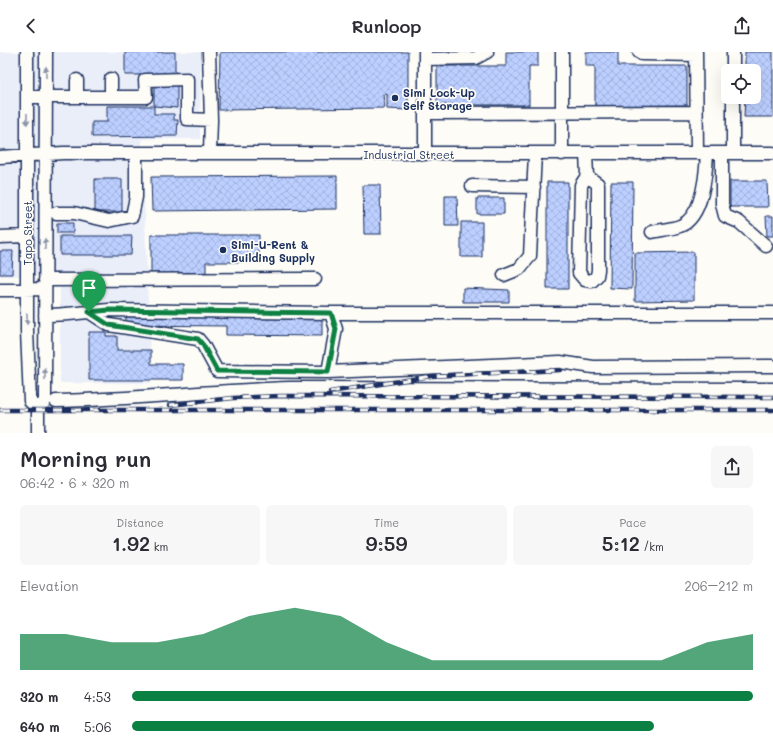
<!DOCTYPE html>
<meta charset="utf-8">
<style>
body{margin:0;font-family:Mali,sans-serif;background:#f7f7f7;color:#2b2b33;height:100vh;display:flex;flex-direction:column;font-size:15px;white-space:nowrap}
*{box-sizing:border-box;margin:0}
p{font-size:13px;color:#7c7c81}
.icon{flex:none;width:22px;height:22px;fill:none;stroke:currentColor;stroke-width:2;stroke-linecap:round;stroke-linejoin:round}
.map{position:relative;height:381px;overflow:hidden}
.panel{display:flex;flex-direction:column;background:#fff;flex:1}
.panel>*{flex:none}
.fabs{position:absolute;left:721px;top:12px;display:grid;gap:8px}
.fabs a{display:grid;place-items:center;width:40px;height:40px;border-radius:6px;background:#fff;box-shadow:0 4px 16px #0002;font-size:20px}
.pin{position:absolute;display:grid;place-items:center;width:34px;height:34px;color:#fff;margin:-41px -17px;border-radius:50% 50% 50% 0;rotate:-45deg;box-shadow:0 0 4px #0007}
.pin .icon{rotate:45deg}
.round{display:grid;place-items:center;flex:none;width:42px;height:42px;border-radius:6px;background:#f7f7f7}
.summary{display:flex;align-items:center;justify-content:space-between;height:68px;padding:0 20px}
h1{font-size:22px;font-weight:600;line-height:30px}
.figures{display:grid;grid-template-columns:repeat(3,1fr);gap:6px;height:68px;padding:4px 20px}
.figures div{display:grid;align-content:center;border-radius:6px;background:#f7f7f7;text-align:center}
.figures b{font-size:20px;font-weight:600}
.figures small{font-size:11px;font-weight:400}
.figures p{font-size:11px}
.chart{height:112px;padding:8px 20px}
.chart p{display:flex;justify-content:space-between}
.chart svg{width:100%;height:72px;margin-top:4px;fill:#0b8043;opacity:.7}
ul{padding:0 20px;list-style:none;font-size:13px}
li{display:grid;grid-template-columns:64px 48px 1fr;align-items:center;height:30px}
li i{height:10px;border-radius:5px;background:#0b8043}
header{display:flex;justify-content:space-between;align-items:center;height:52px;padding:0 20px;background:#fff;font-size:18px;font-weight:600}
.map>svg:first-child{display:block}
.built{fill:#eaeef9}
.building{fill:url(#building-cross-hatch);stroke:#1b2f5e}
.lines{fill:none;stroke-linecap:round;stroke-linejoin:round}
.minor-casing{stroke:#1b2f5e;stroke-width:15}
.minor{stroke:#fdfcf7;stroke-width:12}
.rail-casing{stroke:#1b2f5e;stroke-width:4.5}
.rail{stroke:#fdfcf7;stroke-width:3;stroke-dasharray:9;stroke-linecap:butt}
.oneway{fill:#8c96aa}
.route-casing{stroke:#fff;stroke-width:8}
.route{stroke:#0b8043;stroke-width:5}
.poi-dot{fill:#1b2f5e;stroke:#fdfcf7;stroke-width:1.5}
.labels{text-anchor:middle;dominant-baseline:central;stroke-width:3.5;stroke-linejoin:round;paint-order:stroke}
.poi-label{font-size:11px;font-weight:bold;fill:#1b2f5e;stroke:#fdfcf7;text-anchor:start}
.street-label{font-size:11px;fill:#1b2f5e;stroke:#fdfcf7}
</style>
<header><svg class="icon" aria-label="back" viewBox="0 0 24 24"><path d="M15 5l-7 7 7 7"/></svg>Runloop<svg class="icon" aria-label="share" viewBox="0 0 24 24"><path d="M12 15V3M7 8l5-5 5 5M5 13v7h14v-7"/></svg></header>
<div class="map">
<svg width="773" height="381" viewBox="0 0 773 381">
<defs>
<pattern id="building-cross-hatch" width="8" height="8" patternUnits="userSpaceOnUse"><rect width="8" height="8" fill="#bccfff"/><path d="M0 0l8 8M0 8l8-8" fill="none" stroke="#a1b2dd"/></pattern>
</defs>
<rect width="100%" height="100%" fill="#fdfcf7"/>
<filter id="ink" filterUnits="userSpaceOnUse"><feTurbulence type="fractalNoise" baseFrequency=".025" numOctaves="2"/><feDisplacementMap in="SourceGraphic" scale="8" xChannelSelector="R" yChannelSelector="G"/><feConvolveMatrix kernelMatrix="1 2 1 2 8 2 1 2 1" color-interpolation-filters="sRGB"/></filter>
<g filter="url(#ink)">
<path class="built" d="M0 0H201L200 87H142L151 331H60V224H0Z"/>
<path class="building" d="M125 0H175V23H125Z
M220 0H408V58L387 57V42L383 43 385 56 219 58Z
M506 0H538V14H529V53H437V14H506Z
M586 0H618V14H687V53L595 54V14H586Z
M745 0H773V65H744L745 45H754V19H745Z
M154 32H177V56L154 54Z
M107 54H154V62H174V68H178L177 84 92 85V70H107Z
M337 124V157L152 159 151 125Z
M95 127H122V160H95Z
M730 129H767L768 155H730Z
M547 130H568V237H547Z
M611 130H633L632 237 610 236Z
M363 133H380L381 182H364Z
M445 144H457L458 174H445Z
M477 146H504V162H477Z
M766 164H773V184H767Z
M461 170H482V205H461Z
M57 171H73V181H57Z
M151 183H259V210H206V223H151Z
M60 184H132L131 203H60Z
M0 199H13L12 222H0Z
M694 200V248L635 249V201Z
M463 236 509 238V250H463Z
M126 265 322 266V284L226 283V274L126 273Z
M89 280H106V284H117V298H151V312H183V328H89Z"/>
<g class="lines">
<defs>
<path id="minor" d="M27 0V279L30 349 38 358
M209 0 211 68
M562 0V102
M639 0 642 2 696 3
M696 0 697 101
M425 7 476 6 487 0
M733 19V0
M111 27V45
M27 45H146L145 28 187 27V67L211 68 210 100
M77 45V28
M425 61 696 60
M586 101 587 124 581 133 579 221 585 228 592 229 597 224 598 218V132L587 124
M722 101V152L725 164 739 170 766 194
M733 101V45
M425 102V0
M0 105 63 101H773
M472 134 534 135
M56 161H74L109 169 132 164 136 145V101
M652 180C661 178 671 177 680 174 703 165 706 122 707 101
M0 185 27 184
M504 223 519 217 530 204 535 102
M45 228 315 227
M0 238 45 237
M331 261H773
M45 263C66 263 88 260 109 258L331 261 336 277 328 320 217 319 203 293 198 287 109 273 89 260
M328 320 560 310 593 315 773 314
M56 349C134 347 212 339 290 336L773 337
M38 381V358L45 349 46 0"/>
</defs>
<use href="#minor" class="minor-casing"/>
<use href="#minor" class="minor"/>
<defs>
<path id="rail" d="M330 340 431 324 560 318
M170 353 233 346 280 344 773 345
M0 358H773"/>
</defs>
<use href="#rail" class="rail-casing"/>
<use href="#rail" class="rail"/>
</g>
<defs><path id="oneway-solid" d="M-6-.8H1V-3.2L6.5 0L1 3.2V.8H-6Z"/></defs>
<g class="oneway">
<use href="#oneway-solid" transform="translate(46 20) rotate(-90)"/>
<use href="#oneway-solid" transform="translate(27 67) rotate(90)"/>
<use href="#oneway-solid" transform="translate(45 192) rotate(-89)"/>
<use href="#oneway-solid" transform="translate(27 267) rotate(90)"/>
<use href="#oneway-solid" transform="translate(45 322) rotate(-90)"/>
</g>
</g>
<g class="lines" filter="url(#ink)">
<defs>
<path id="route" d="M109 258 331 261 336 277 328 320 217 319 203 293 198 287 109 273 89 260Z"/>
</defs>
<use href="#route" class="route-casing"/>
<use href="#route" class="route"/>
</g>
<g class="poi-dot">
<circle cx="395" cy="46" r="4"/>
<circle cx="223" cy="198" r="4"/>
</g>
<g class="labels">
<g class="poi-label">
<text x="403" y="40">Simi Lock-Up<tspan x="403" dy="13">Self Storage</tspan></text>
<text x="231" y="192">Simi-U-Rent &amp;<tspan x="231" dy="13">Building Supply</tspan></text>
</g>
<g class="street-label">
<text x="409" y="102">Industrial Street</text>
<text transform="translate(27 181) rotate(-90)">Tapo Street</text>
</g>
</g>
</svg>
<div class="fabs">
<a><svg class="icon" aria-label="locate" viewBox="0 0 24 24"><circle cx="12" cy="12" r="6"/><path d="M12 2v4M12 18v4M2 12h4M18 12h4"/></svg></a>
</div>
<div class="pin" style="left:89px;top:260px;background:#1e9e55"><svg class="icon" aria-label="arrive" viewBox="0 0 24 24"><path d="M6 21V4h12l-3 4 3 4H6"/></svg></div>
</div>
<section class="panel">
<div class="summary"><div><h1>Morning run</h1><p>06:42 · 6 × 320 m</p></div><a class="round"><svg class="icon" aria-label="share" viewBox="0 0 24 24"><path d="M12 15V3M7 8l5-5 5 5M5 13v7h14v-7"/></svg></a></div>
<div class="figures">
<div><p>Distance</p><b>1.92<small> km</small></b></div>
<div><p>Time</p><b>9:59</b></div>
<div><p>Pace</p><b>5:12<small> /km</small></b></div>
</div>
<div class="chart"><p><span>Elevation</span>206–212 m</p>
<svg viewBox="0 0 160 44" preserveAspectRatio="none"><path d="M0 44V22L10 22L20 27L30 27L40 22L50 11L60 6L70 11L80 27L90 38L100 38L110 38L120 38L130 38L140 38L150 27L160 22V44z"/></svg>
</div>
<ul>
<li><b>320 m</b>4:53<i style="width:100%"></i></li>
<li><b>640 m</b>5:06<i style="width:84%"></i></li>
</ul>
</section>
